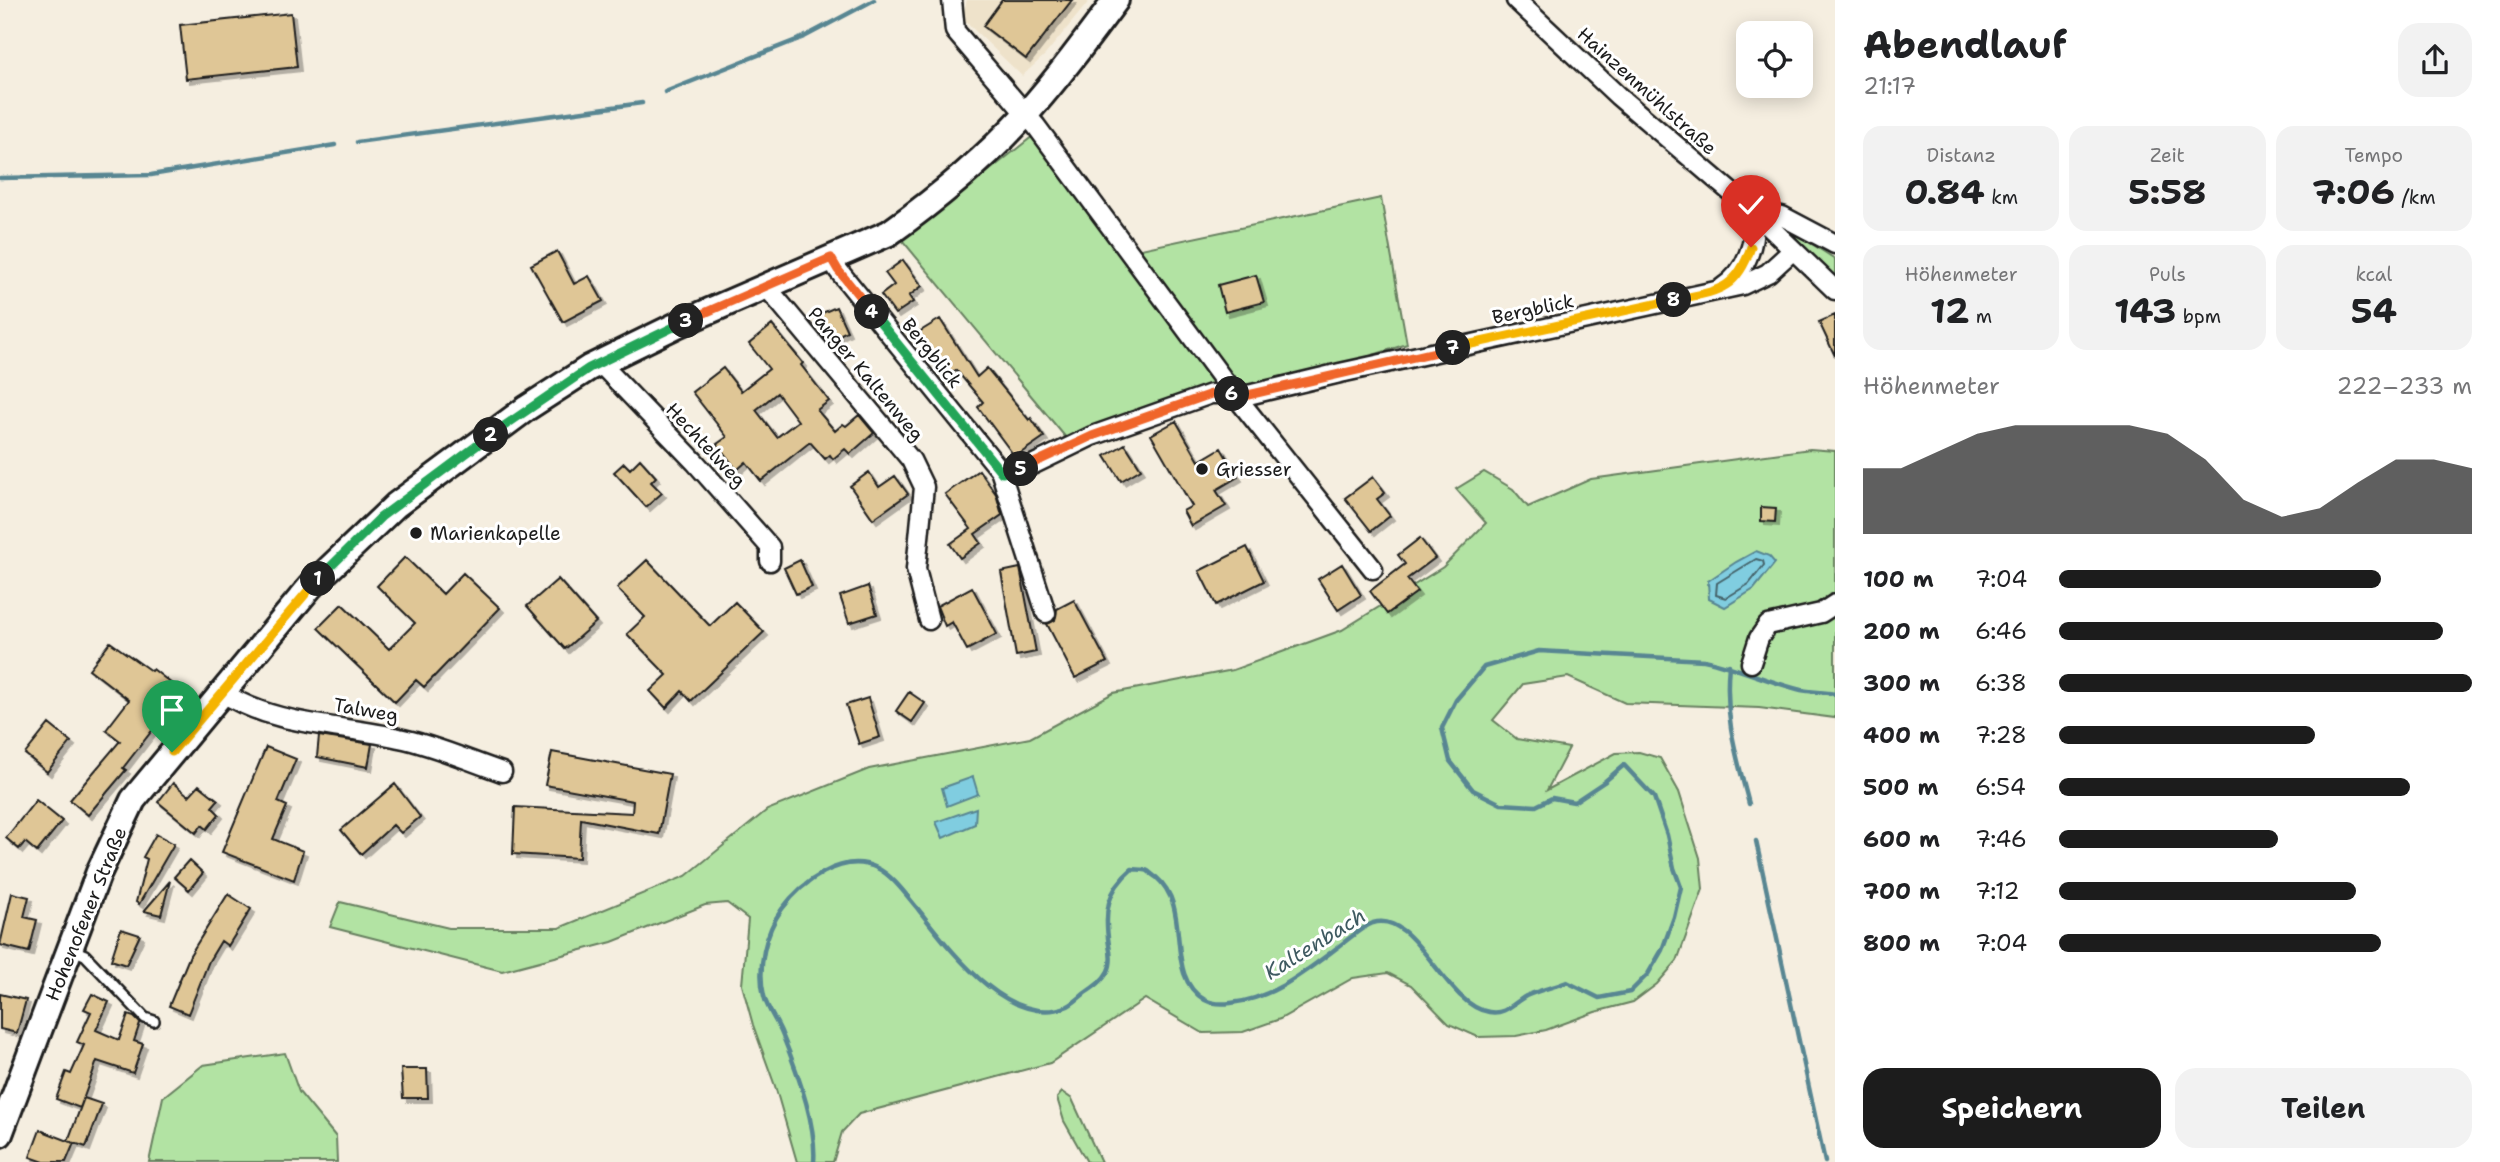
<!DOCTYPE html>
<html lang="de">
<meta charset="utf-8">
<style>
body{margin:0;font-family:"Shantell Sans",sans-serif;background:#f2f2f2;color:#202124;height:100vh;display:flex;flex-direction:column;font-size:26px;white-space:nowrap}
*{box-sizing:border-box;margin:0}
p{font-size:23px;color:#757577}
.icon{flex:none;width:38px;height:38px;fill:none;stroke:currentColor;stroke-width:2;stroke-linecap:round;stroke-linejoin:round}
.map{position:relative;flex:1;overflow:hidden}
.panel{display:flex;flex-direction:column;background:#fff;width:665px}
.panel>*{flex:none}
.buttons{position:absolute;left:1736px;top:21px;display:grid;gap:14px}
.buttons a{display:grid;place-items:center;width:77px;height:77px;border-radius:14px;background:#fff;box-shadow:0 4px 18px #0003;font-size:35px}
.pin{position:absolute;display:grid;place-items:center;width:60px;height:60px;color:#fff;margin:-72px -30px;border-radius:50% 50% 50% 0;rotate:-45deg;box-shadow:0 0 7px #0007}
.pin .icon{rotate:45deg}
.km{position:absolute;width:35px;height:35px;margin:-18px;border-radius:50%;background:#222;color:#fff;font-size:19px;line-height:35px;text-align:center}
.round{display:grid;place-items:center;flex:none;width:74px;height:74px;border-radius:21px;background:#f2f2f2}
.head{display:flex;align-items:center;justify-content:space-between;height:119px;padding:0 28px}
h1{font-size:38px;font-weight:700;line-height:52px}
.stats{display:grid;grid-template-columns:repeat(3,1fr);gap:10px;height:119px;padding:7px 28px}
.stats div{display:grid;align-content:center;border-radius:18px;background:#f2f2f2;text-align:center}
.stats b{font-size:35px;font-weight:700}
.stats small{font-size:19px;font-weight:400}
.stats p{font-size:19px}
.chart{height:196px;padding:14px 28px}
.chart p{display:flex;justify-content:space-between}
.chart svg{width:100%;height:126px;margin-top:7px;fill:#1c1c1c;opacity:.7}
.action{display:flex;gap:14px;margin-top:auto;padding:14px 28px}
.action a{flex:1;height:80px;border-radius:21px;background:#1c1c1c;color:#fff;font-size:28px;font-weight:700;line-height:80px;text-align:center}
.action a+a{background:#f2f2f2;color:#202124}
ul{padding:0 28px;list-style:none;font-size:23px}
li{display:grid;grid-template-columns:112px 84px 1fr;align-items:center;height:52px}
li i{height:18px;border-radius:9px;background:#1c1c1c}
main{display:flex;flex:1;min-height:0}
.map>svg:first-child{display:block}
.built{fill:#eee2ca}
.green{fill:#b2e3a3;stroke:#678060;stroke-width:2}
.water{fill:#80cde0;stroke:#588692;stroke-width:2}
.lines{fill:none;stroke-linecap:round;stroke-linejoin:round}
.shore{stroke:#44636a;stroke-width:2}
.stream{stroke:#588692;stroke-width:4.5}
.building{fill:#dfc696;stroke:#1c1c1c;stroke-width:2;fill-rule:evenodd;filter:url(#shadow)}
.service-casing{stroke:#1c1c1c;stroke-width:14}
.minor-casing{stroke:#1c1c1c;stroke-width:23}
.secondary-casing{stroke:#1c1c1c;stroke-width:30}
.service{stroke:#fff;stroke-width:9}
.minor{stroke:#fff;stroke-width:18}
.secondary{stroke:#fff;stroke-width:24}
.split-1-casing{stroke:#fff;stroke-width:14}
.split-2-casing{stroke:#fff;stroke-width:14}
.split-3-casing{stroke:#fff;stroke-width:14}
.split-4-casing{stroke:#fff;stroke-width:14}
.split-5-casing{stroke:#fff;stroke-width:14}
.split-6-casing{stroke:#fff;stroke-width:14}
.split-7-casing{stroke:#fff;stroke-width:14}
.split-8-casing{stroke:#fff;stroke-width:14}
.split-9-casing{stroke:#fff;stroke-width:14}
.split-1{stroke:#f5b400;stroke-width:9}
.split-2{stroke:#22a559;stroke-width:9}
.split-3{stroke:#22a559;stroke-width:9}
.split-4{stroke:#f0652b;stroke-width:9}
.split-5{stroke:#22a559;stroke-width:9}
.split-6{stroke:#f0652b;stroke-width:9}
.split-7{stroke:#f0652b;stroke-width:9}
.split-8{stroke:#f5b400;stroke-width:9}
.split-9{stroke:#f5b400;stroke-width:9}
.poi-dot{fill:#1c1c1c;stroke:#fff;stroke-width:2.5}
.labels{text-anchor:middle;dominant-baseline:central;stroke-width:6;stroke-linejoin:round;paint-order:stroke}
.street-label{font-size:19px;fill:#1c1c1c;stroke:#fff}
.poi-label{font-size:19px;fill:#1c1c1c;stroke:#fff;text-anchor:start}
.water-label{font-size:21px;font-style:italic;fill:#3f5a61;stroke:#fff}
</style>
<main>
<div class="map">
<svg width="1835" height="1162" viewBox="0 0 1835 1162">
<defs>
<filter id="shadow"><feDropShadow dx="4" dy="4" stdDeviation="0" flood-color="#0004"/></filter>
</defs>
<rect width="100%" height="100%" fill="#f5eee0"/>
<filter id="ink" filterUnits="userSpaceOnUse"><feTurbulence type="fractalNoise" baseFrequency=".0143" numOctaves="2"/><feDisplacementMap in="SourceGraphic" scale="14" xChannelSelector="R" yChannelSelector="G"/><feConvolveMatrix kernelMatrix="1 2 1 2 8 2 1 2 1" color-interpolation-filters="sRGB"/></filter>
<g filter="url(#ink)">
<path class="built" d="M967 0H1090L1045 55 1022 76 962 18Z"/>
<path class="green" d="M1043 128 1132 251 1381 198 1407 344 1250 395 1211 394 1072 445 902 240Z
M1784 226 1835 259V296L1779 227Z
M1810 449 1835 451V718L1759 708 1625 703 1568 677 1523 684 1493 720 1517 739 1569 748 1547 790 1616 753 1639 752 1660 758 1679 792 1700 858 1703 889 1677 961 1657 984 1633 1002 1595 1012 1546 1030 1516 1036 1478 1037 1449 1024 1411 985 1388 973 1353 978 1280 1019 1243 1032 1203 1033 1145 999 1050 1063 859 1114 842 1132 833 1162H797L775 1086 753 1025 742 985 748 919 727 903 705 905 612 942 502 971 330 927 340 902 449 928H559L686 876 767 810 869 769 1030 738 1113 693 1233 670 1342 630 1443 567 1486 523 1456 489 1484 472 1513 489 1528 507 1591 479Z
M285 1053 299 1092 336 1137 337 1162H149L163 1097 203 1065Z
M1062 1092 1072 1099 1101 1162H1087L1064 1121 1057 1098Z"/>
<path class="water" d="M1756 551 1769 556 1775 563 1754 589 1725 607 1709 599 1708 581 1736 562Z
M973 777 978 794 947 806 942 788Z
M976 808 975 824 943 838 936 822Z"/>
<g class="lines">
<path class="shore" d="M1756 559 1763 561 1764 565 1749 584 1726 598 1716 595 1717 583Z"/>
<path class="stream" d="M665 92 804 37 874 0
M357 142 642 103
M0 178 151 175 335 145
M1729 665C1724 717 1736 754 1749 804
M1756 841 1825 1162
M814 1162C817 1126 796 1068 782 1034 777 1021 767 1009 764 996 757 969 765 932 782 909 801 883 843 851 877 868 892 875 907 896 918 909 949 948 1009 1031 1068 1006 1074 1003 1080 997 1085 993 1094 987 1103 981 1108 971 1112 963 1111 954 1109 945 1104 913 1106 891 1132 869 1136 870 1144 869 1148 871 1148 871 1155 877 1156 877 1194 909 1162 975 1205 1000 1213 1004 1223 1004 1231 1003 1272 999 1306 971 1338 947 1348 940 1360 928 1373 923 1415 909 1444 1005 1489 1012 1506 1015 1513 1003 1526 996 1539 990 1554 987 1567 982L1599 998 1630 992 1648 974 1662 950 1674 917 1681 887 1674 868 1667 835 1654 797 1624 765 1604 782 1574 802 1552 798 1536 806 1501 804 1473 790 1450 761 1442 728 1456 700 1484 667 1539 651 1704 660C1737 667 1768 682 1801 690 1812 692 1824 692 1835 694"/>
</g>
<path class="building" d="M1002 0H1072L1026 59 983 26Z
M291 13 297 67 186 79 180 25Z
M557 251 574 284 589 276 603 301 563 322 531 265Z
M903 260 922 286 909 296 913 302 895 314 881 295 894 285 885 273Z
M1256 275 1264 302 1225 312 1218 285Z
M836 307 847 331 837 336 849 350 840 357 826 341 813 314 817 311 820 314Z
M1835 315V356L1819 322Z
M940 319 977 377 987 368 1029 420 1031 418 1044 437 1015 457 978 407 983 402 956 370 946 376 919 332Z
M772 325 803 363 801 365 829 401 817 410 835 431 843 424 846 426 859 415 874 433 850 454 845 449 833 459 830 455 825 459 810 442 761 481 746 462 737 470 717 444 727 437 692 392 723 368 741 391 769 369 749 344ZM777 393 798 421 777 437 756 410Z
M1176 421 1199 461 1221 448 1238 477 1216 490 1226 506 1191 526 1183 511 1192 506 1151 435Z
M1125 444 1141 469 1121 481 1105 456Z
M640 459 656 477 651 482 662 493 646 507 614 472 624 463 630 469Z
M979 470 996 494 1002 515 975 534 981 543 960 558 950 544 971 529 945 494Z
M869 472 879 487 895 476 908 494 873 519 850 486Z
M1373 477 1385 493 1377 499 1390 516 1371 531 1345 498Z
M1761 507 1776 508 1775 522 1761 521Z
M1420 538 1435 558 1407 579 1417 592 1387 614 1370 591 1405 564 1398 555Z
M1247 547 1264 581 1216 605 1199 571Z
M405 557 443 594 463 573 500 608 424 687 416 680 395 702 318 628 342 604 389 649 415 623 377 586Z
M647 560 710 626 735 602 764 632 691 701 682 691 666 708 650 691 667 675 627 634 645 617 617 588Z
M800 560 812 587 796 594 784 568Z
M1342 564 1361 595 1338 610 1318 579Z
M1020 568 1036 652 1016 656 1001 572Z
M558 579 596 622 565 649 527 606Z
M868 586 877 614 849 623 840 596Z
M972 587 997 634 967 650 952 622 945 626 937 606Z
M1074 600 1107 662 1075 678 1047 624 1055 620 1057 609Z
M110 642 151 671 153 669 182 692 123 768 126 770 88 815 70 800 120 741 106 730 129 700 89 669Z
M909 692 925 703 912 722 896 711Z
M868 698 880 737 859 744 846 705Z
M49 724 71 742 47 772 25 754Z
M319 736 372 744 368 767 317 757Z
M266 747 296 759 278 802 287 806 273 839 303 851 294 880 222 852Z
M552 752 670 774 659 834 581 819 579 858 513 854 515 807 632 813 633 801 545 785Z
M173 783 189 796 199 785 218 800 212 807 219 814 207 829 202 825 196 833 158 802Z
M395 784 420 817 401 833 393 825 361 854 341 830Z
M36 800 62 821 37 852 25 842 19 849 6 838Z
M156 834 174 844 139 904 136 902 147 859 143 857Z
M189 860 203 873 189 890 174 877Z
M170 881 161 915 144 911Z
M12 893 29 897 24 917 37 920 29 952 0 945Z
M228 894 251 909 228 946 221 941 209 961 188 1014 169 1006 190 955Z
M121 929 140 935 126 965 111 960Z
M0 994 26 1000 17 1033 0 1029Z
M92 994 109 1002 96 1030 119 1040 128 1015 134 1017 140 1023 134 1041 143 1044 133 1073 97 1061 80 1108 56 1099 66 1072 71 1074 84 1045 77 1042 91 1012 84 1009Z
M401 1069H427L428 1098H403Z
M84 1098 102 1104 86 1147 68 1141Z
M40 1130 74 1143 66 1162H44L30 1157Z"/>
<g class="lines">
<defs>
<path id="service" d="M73 950 85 955 145 1018 154 1021"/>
<path id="minor" d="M952 0 955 31 1036 126 1234 394 1248 395 1340 373 1743 285 1768 273 1792 251
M1516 0 1618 96 1753 211 1835 290
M1753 211 1782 216 1835 244
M831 258 838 270 1000 470 1046 613
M765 285 911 460 924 487 916 569 929 620
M1722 288C1748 271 1757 240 1753 211
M599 362 695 462 770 547V561
M1002 473 1026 468 1092 436 1211 394H1234L1373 569
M1751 663 1759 638 1768 625 1821 613 1835 604
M222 692C272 726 342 725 399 738 434 745 469 761 502 772"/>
<path id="secondary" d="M0 1134 99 872 133 800 310 587 396 505 527 408 589 368 677 325 889 233C938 198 985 159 1026 114 1058 78 1087 39 1116 0"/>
</defs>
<use href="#service" class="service-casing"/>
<use href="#minor" class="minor-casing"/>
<use href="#secondary" class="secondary-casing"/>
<use href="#service" class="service"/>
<use href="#minor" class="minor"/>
<use href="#secondary" class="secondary"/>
</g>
</g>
<g class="lines" filter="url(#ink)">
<defs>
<path id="split-1" d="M172 752 318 579"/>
<path id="split-2" d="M318 579 381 517 491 435"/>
<path id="split-3" d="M491 435 589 368 686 321"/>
<path id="split-4" d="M686 321 831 258 838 270 872 312"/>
<path id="split-5" d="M872 312 1002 473 1021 469"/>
<path id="split-6" d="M1021 469 1092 436 1211 394H1232"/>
<path id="split-7" d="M1232 394 1248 395 1453 348"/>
<path id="split-8" d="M1453 348 1674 300"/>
<path id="split-9" d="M1674 300C1716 291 1736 292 1751 247"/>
</defs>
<use href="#split-1" class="split-1-casing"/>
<use href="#split-2" class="split-2-casing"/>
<use href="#split-3" class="split-3-casing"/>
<use href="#split-4" class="split-4-casing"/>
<use href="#split-5" class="split-5-casing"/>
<use href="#split-6" class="split-6-casing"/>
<use href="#split-7" class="split-7-casing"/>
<use href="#split-8" class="split-8-casing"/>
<use href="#split-9" class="split-9-casing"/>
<use href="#split-1" class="split-1"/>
<use href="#split-2" class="split-2"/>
<use href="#split-3" class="split-3"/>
<use href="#split-4" class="split-4"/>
<use href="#split-5" class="split-5"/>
<use href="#split-6" class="split-6"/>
<use href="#split-7" class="split-7"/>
<use href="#split-8" class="split-8"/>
<use href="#split-9" class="split-9"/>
</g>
<g class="poi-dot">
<circle cx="1202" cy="469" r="7"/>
<circle cx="416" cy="533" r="7"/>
</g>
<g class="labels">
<g class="street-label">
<text transform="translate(1647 91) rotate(42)">Hainzenmühlstraße</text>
<text transform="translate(1533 309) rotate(-12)">Bergblick</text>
<text transform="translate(932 353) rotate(51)">Bergblick</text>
<text transform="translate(866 374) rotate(50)">Panger Kaltenweg</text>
<text transform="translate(706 445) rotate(47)">Hechtelweg</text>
<text transform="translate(366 710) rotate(10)">Talweg</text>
<text transform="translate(86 914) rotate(-68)">Hohenofener Straße</text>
</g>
<g class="poi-label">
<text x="1216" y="469">Griesser</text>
<text x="430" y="533">Marienkapelle</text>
</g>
<g class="water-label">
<text transform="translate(1315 944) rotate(-32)">Kaltenbach</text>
</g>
</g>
</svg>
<div class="buttons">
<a><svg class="icon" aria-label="locate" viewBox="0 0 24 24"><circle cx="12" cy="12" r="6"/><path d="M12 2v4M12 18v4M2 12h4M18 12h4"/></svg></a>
</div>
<div class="pin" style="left:172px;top:752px;background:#1e9e55"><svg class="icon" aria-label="arrive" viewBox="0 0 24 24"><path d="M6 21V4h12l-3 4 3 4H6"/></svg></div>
<div class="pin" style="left:1751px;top:247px;background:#d93025"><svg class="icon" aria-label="check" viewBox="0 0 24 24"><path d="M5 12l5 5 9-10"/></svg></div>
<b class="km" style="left:318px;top:579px">1</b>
<b class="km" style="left:491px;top:435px">2</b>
<b class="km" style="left:686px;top:321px">3</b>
<b class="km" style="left:872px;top:312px">4</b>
<b class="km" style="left:1021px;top:469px">5</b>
<b class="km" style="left:1232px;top:394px">6</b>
<b class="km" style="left:1453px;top:348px">7</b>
<b class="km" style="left:1674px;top:300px">8</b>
</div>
<section class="panel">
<div class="head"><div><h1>Abendlauf</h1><p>21:17</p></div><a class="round"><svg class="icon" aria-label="share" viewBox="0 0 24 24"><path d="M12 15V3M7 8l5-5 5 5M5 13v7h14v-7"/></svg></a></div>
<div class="stats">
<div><p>Distanz</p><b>0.84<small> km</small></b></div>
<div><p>Zeit</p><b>5:58</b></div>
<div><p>Tempo</p><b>7:06<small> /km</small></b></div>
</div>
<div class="stats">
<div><p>Höhenmeter</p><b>12<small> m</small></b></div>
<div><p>Puls</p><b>143<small> bpm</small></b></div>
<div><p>kcal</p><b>54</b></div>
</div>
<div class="chart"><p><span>Höhenmeter</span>222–233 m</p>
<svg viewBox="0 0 160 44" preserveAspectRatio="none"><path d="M0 44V21L10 21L20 15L30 9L40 6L50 6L60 6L70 6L80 9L90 18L100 32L110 38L120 35L130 26L140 18L150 18L160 21V44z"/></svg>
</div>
<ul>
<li><b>100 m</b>7:04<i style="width:78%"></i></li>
<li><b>200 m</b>6:46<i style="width:93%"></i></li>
<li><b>300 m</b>6:38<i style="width:100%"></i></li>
<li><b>400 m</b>7:28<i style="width:62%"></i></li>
<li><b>500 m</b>6:54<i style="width:85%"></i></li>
<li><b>600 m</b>7:46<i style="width:53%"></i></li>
<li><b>700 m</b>7:12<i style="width:72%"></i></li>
<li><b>800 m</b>7:04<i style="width:78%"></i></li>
</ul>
<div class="action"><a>Speichern</a><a>Teilen</a></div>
</section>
</main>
